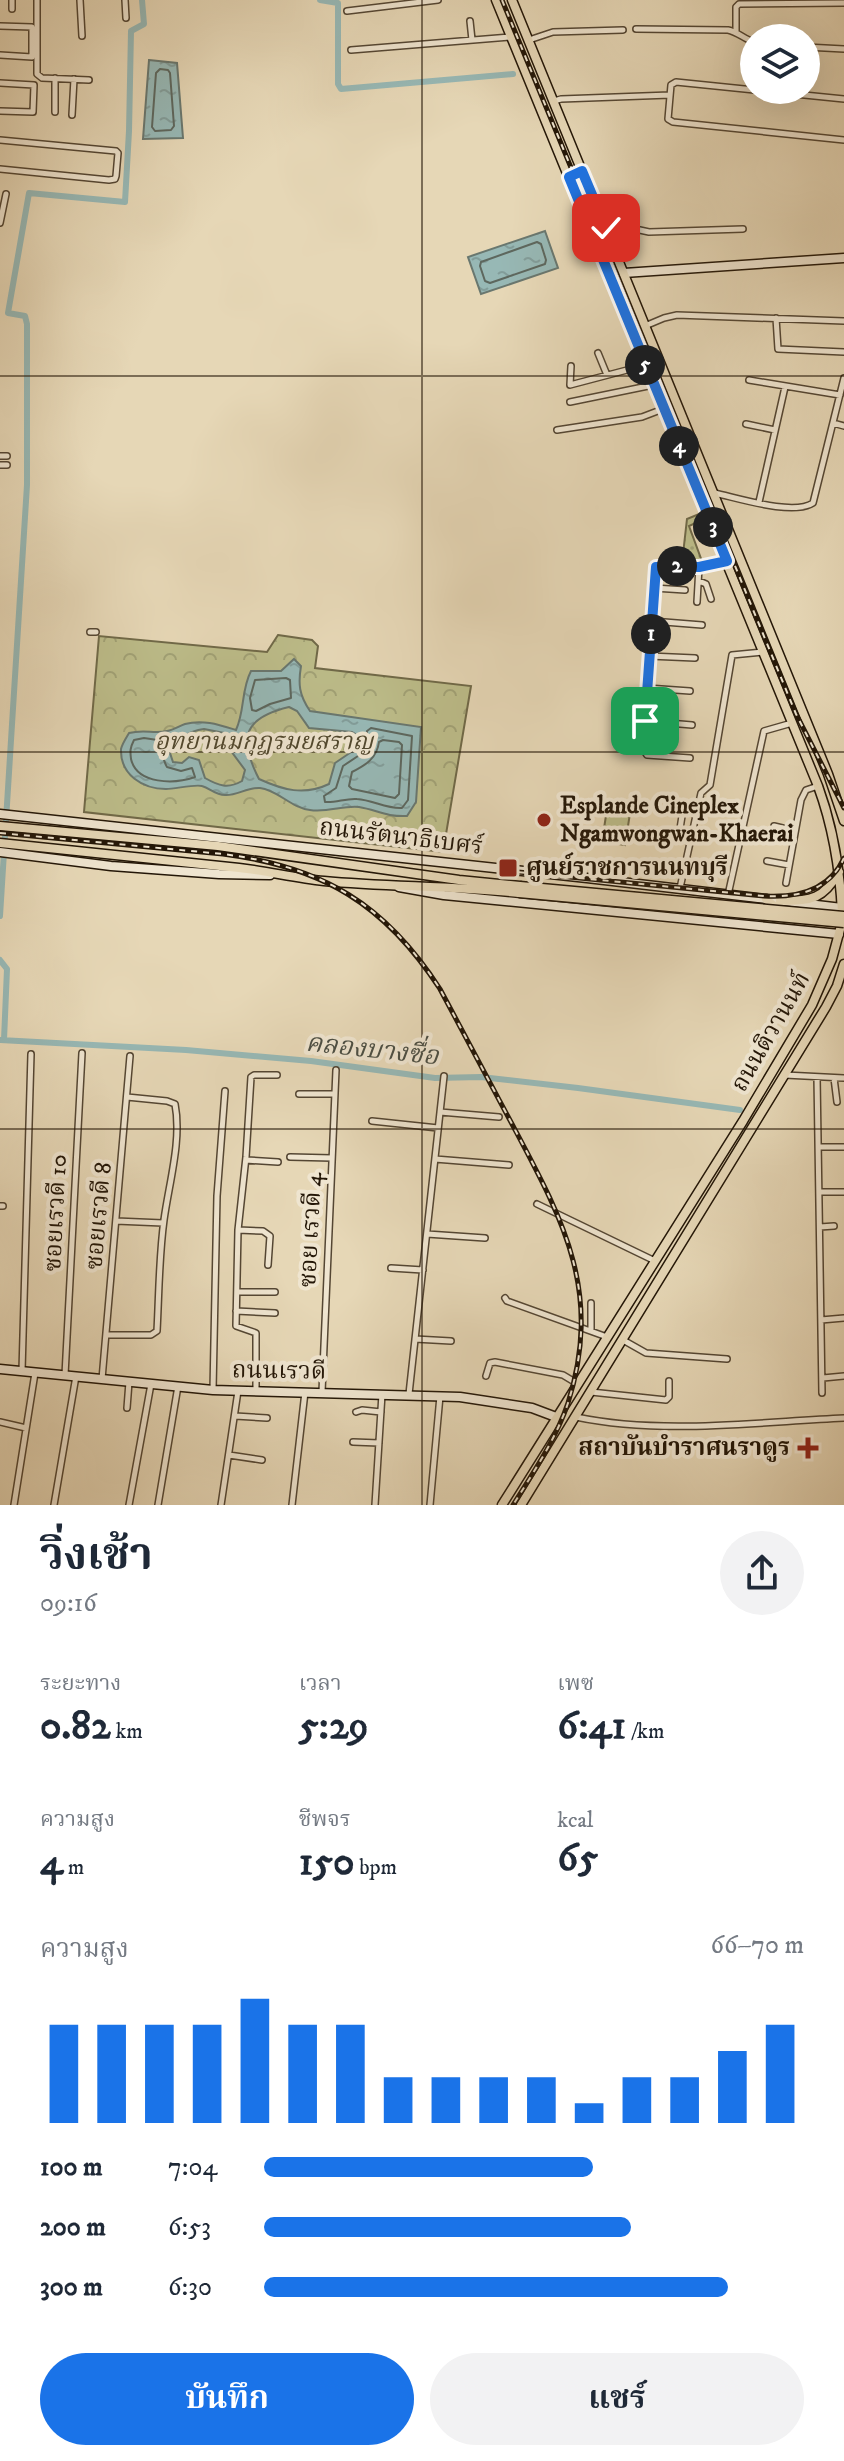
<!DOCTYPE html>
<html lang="th">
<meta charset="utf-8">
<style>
body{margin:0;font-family:"IM FELL DW Pica","Noto Serif Thai",serif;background:#f2f2f3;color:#1f2937;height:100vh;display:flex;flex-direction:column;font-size:30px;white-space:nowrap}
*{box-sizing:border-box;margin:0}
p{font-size:26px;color:#747a83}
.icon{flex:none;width:44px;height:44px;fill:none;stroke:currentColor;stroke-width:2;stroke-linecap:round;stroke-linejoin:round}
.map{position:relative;height:1505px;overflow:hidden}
.sheet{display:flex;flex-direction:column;background:#fff;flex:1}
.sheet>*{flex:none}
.buttons{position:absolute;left:740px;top:24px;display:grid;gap:16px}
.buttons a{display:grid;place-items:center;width:80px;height:80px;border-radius:50%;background:#fff;box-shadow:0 8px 32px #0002;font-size:40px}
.pin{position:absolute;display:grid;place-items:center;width:68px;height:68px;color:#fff;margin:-34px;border-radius:16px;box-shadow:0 4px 12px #0006}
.km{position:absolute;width:40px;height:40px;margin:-20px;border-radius:50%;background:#222;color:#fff;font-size:22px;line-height:40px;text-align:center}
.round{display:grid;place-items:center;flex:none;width:84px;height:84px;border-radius:42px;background:#f2f2f3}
.summary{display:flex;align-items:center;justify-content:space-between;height:136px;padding:0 40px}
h1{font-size:44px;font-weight:700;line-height:60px}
.stats{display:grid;grid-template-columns:repeat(3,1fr);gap:12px;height:136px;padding:8px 40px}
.stats div{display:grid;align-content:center}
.stats b{font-size:40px;font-weight:700}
.stats small{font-size:22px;font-weight:400}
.stats p{font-size:22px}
.chart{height:224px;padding:16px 40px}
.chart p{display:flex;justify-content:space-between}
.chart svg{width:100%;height:144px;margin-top:8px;stroke:#1a73e8;stroke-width:6}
.primary-button{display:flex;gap:16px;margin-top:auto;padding:16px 40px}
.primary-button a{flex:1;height:92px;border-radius:48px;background:#1a73e8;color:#fff;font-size:32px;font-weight:700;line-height:92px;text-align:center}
.primary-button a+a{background:#f2f2f3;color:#1f2937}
ul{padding:0 40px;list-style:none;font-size:26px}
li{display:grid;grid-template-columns:128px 96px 1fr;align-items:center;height:60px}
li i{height:20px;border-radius:10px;background:#1a73e8}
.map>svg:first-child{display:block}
.grass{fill:url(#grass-dots);stroke:#706948;stroke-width:2}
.park{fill:url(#park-crowns);stroke:#706948;stroke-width:2}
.pitch{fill:#bcbc89;stroke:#706948;stroke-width:2}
.water{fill:url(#water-ripples);stroke:#69776f;stroke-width:2;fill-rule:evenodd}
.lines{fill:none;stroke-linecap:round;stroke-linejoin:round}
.shore{stroke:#5d675e;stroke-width:2}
.canal{stroke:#97b8b5;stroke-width:6}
.street-casing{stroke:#544633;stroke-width:8}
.secondary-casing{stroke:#231607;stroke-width:11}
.primary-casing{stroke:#231607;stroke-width:11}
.street{stroke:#efe5d0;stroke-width:5}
.secondary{stroke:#efe5d0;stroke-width:8}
.primary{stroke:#e6d7b6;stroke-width:8}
.rail-casing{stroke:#231607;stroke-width:5}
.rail{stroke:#efe5d0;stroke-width:2;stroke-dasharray:6;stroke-linecap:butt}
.primary-bridge-casing{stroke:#231607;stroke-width:11;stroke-linecap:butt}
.primary-bridge{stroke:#e6d7b6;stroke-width:8}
.route-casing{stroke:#fff;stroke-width:16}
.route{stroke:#1a73e8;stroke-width:10}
.grid{fill:none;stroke:#231607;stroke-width:2;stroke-opacity:0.55}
.poi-dot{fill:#8f2418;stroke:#efe5d0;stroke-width:3}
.labels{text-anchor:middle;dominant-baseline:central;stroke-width:8;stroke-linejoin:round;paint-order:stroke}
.park-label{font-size:24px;font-style:italic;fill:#51482e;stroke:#efe5d0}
.poi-label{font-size:24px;font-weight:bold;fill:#231607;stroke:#efe5d0;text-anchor:start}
.street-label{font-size:24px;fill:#231607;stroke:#efe5d0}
.water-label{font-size:26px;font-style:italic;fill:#4c4f44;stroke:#efe5d0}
</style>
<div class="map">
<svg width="844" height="1505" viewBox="0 0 844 1505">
<defs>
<pattern id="grass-dots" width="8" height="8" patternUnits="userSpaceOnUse" patternTransform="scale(2)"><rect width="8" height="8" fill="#bcbc89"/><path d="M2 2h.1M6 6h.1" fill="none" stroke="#a1a175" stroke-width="1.8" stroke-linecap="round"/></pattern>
<pattern id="park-crowns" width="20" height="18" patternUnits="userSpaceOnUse" patternTransform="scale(2)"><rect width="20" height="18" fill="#bcbc89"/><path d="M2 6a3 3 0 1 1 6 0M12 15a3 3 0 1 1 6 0" fill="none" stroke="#a1a175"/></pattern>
<pattern id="water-ripples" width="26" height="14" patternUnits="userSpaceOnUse" patternTransform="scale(2)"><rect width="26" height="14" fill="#97b8b5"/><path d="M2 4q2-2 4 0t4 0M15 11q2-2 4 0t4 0" fill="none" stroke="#829d9a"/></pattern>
</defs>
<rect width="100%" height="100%" fill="#e6d7b6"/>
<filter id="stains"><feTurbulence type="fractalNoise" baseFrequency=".0025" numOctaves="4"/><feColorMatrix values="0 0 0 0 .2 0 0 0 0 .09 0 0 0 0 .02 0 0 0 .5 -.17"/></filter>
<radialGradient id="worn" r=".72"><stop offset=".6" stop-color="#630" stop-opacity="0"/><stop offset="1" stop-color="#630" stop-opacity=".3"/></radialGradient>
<path class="grass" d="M699 514 702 520 689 526 703 564 682 563 687 519Z"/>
<path class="park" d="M278 635 312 640 318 646 315 668 471 686 443 852 84 812 99 636 267 652Z"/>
<path class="pitch" d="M608 803 631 807 625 845 602 841Z"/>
<path class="water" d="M149 60 177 63 183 138 143 139Z
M545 231 558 268 481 294 468 257Z
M294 659 301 666C298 684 299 695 310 711L421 727 416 802 407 816C386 817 377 810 359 807 345 805 326 813 310 810 291 808 278 790 260 788 248 787 236 796 225 795 215 795 210 788 202 786 195 784 175 789 166 789 143 789 120 775 121 749 122 744 126 738 129 733 144 729 154 734 167 731 174 730 179 726 185 724 203 719 220 725 236 730 245 710 241 690 251 671H281ZM289 707 297 711 309 728 352 732 360 737V746L335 763 329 784C304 796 283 790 259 779 238 738 243 718 289 707ZM204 729 224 733 233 739 235 746 231 751 245 770 242 781C228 789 219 786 205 778L199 760 189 757 182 763 173 762 170 753C177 739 189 731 204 729Z"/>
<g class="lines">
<path class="shore" d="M160 69 168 70 170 73 174 126 171 130 155 131 152 127 156 73Z
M537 242 541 244 546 260 545 264 490 283 485 281 480 266 481 262Z
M286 678 290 680 291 698 270 704 256 711 252 710 250 698 255 680Z
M371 728 412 736 408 800 402 808C386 809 373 800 357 799 346 798 336 803 325 802L324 796 336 788 343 766 367 750V731Z
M144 738 164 741C167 749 159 753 167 767L181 771 192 768 195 777C175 784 137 785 131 759 130 751 130 748 134 740Z
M383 740 399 742 402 745 399 794 395 798 352 789 349 786 352 772C366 765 377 758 379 742Z"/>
<path class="canal" d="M320 0 338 3V84L341 89 513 74
M0 916 27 485V324L25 316 8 313 29 193 125 202 129 131 131 31 144 24 142 0
M0 960 7 969 4 1040
M0 1040 186 1050 311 1061 435 1078 481 1077 578 1088 740 1110"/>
<defs>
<path id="street" d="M12 0V9
M37 0V74L42 78 89 80
M80 0 82 36
M125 0 126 18
M347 11 438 0
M470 21 472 40
M0 26 32 27V57L0 55
M636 29 728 30C738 32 744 39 754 42
M736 32V7L739 4 844 3
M529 40 553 32 623 30
M806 47 844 49
M351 50 510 37
M0 83 34 85 33 112 0 111
M844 99 676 82 671 85 668 119 673 122 844 140
M554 101 561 99 670 95
M55 112V78
M72 115 74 79
M0 140 116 151 118 153 116 176 115 179 109 180 0 169
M0 223 6 194
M606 228 626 227 649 232 743 229
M776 318 778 349 844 352
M645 326 664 318 677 315 844 321
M598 353 607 375
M571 366 570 385 646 365
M749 380 840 395
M570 402 653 385
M833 423 844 426
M746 424 775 430
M557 430 642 417 663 409
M0 456H7
M0 465H7
M714 493C738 498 793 516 813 503L844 378
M759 502 785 387
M699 581 706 584 711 599
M654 588 685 590
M697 602 699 567
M652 621 702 625
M90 632H96
M649 656 695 658
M647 688 690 691
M645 721 692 725
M690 758 647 755 643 749 655 569 658 566 699 567 726 562
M682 816 679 835 691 839
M774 826 795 831
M767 861 789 865
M786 883 801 800 806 790 818 786
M680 888 701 793 710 785 732 655 763 652
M728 895 764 731 792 723
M785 1075 844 1078
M817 1077 822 1393
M834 1078 837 1102
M299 1094H335
M440 1112 499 1117
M372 1121 438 1128
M819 1147H844
M290 1157 332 1158
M435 1159 509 1165
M246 1160 278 1162
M819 1192H844
M537 1204 655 1261
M0 1206H3
M116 1221 163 1223
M820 1227 834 1226
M238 1230 263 1231 270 1236 268 1265
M427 1234 485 1238
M391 1268 423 1270
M237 1292H275
M505 1298 507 1301 607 1337
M591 1303V1331
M236 1311 275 1313
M821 1320 844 1318
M107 1335H151L157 1331C159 1294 159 1256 164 1220 169 1183 182 1140 175 1104L167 1101 127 1097
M415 1339 451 1341
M623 1340 646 1353 727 1359
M22 1371 31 1054
M65 1375 82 1053
M486 1376 490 1363 495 1362 563 1375 578 1384
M823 1378 844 1376
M102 1379 130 1056
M213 1390 217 1196 225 1091
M256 1390V1333L236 1326 238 1230 246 1157 251 1077 254 1075H277
M322 1392 336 1070
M591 1392 666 1400 669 1397V1381
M409 1394 444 1076
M127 1408 129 1382
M356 1412 362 1410 381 1412
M235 1416 267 1418
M576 1417C661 1435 757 1422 844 1418
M0 1422 26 1428
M353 1442 379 1443
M229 1455 262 1460
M14 1505 35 1373
M54 1505 76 1376
M129 1505 151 1384
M158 1505 178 1386
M221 1505 238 1391
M292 1505 305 1392
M375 1505 382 1394
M430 1505 440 1396"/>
<path id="secondary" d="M624 273 844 258
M0 814 587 878 842 908
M0 852 111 866 219 874 270 875
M399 887 444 895 839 934
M0 1369 213 1390 460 1397 532 1408 556 1417"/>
<path id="primary" d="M496 0 818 786C833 827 840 869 842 913V922L832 959 812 1005 743 1121 502 1505
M512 0 828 774 844 821
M0 826 218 846 459 880 520 886
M0 843 239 868C267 871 295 878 324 881 389 887 454 886 519 893
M766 899 781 912
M780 901C811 900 822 901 839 872
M521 1505 826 1007 837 986 844 964"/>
</defs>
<use href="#street" class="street-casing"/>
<use href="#secondary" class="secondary-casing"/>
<use href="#primary" class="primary-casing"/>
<use href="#street" class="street"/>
<use href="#secondary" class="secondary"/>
<use href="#primary" class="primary"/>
<defs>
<path id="rail" d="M502 0 796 714 844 808
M0 833 223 854C323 867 385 904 440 989 464 1034 488 1079 512 1124 563 1220 603 1291 568 1403 556 1439 533 1473 513 1505
M507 871 764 896C797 898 829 891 844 858"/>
</defs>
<use href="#rail" class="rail-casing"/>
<use href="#rail" class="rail"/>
<defs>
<path id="primary-bridge" d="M520 886 844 916
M519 893 844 923"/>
</defs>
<use href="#primary-bridge" class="primary-bridge-casing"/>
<use href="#primary-bridge" class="primary-bridge"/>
</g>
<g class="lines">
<defs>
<path id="route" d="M606 228 582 171 569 177 727 561 699 567H656L645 721"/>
</defs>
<use href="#route" class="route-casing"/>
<use href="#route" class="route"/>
</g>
<path class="grid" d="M422 0V1505M0 376H844M0 752H844M0 1129H844"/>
<g class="poi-dot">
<circle cx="544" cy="820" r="8"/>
<rect x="498" y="858" width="20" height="20" rx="4"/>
<path d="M804 1436h8v8h8v8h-8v8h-8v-8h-8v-8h8z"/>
</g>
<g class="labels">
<g class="park-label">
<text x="264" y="742">อุทยานมกุฎรมยสราญ</text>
</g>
<g class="poi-label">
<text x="560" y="806">Esplande Cineplex<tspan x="560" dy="28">Ngamwongwan-Khaerai</tspan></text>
<text x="526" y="868">ศูนย์ราชการนนทบุรี</text>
<text x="790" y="1448" text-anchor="end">สถาบันบำราศนราดูร</text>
</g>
<g class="street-label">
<text transform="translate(401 837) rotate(7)">ถนนรัตนาธิเบศร์</text>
<text transform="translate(771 1032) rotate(-60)">ถนนติวานนท์</text>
<text transform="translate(56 1213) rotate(-87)">ซอยเรวดี 10</text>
<text transform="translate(99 1216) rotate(-85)">ซอยเรวดี 8</text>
<text transform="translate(311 1230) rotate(-87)">ซอย เรวดี 4</text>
<text transform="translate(279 1371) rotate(1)">ถนนเรวดี</text>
</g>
<g class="water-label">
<text transform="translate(372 1050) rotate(6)">คลองบางซื่อ</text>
</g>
</g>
<rect width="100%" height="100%" filter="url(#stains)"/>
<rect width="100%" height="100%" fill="url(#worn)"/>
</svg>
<div class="buttons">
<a><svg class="icon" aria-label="layers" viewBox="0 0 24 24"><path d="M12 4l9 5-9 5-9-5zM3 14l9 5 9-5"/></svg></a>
</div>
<div class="pin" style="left:645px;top:721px;background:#1e9e55"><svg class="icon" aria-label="arrive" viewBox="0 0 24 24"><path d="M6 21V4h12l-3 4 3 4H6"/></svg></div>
<div class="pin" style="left:606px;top:228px;background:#d93025"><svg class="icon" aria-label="check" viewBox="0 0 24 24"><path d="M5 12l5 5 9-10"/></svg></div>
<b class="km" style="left:651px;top:634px">1</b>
<b class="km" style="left:677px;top:566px">2</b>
<b class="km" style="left:713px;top:527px">3</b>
<b class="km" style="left:679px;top:446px">4</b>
<b class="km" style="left:645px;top:365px">5</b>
</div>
<section class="sheet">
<div class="summary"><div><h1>วิ่งเช้า</h1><p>09:16</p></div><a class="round"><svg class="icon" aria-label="share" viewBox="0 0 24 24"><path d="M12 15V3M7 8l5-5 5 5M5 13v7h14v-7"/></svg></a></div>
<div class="stats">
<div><p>ระยะทาง</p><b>0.82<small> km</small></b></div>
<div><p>เวลา</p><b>5:29</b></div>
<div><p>เพซ</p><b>6:41<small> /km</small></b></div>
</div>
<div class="stats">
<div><p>ความสูง</p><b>4<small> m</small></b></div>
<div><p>ชีพจร</p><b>150<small> bpm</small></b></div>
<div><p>kcal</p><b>65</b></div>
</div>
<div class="chart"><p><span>ความสูง</span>66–70 m</p>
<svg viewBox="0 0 160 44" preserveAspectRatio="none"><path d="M5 44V14M15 44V14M25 44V14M35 44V14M45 44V6M55 44V14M65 44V14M75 44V30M85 44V30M95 44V30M105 44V30M115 44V38M125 44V30M135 44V30M145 44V22M155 44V14"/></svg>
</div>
<ul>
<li><b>100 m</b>7:04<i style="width:61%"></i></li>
<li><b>200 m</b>6:53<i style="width:68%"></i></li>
<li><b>300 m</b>6:30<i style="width:86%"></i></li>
</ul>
<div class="primary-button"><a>บันทึก</a><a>แชร์</a></div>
</section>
